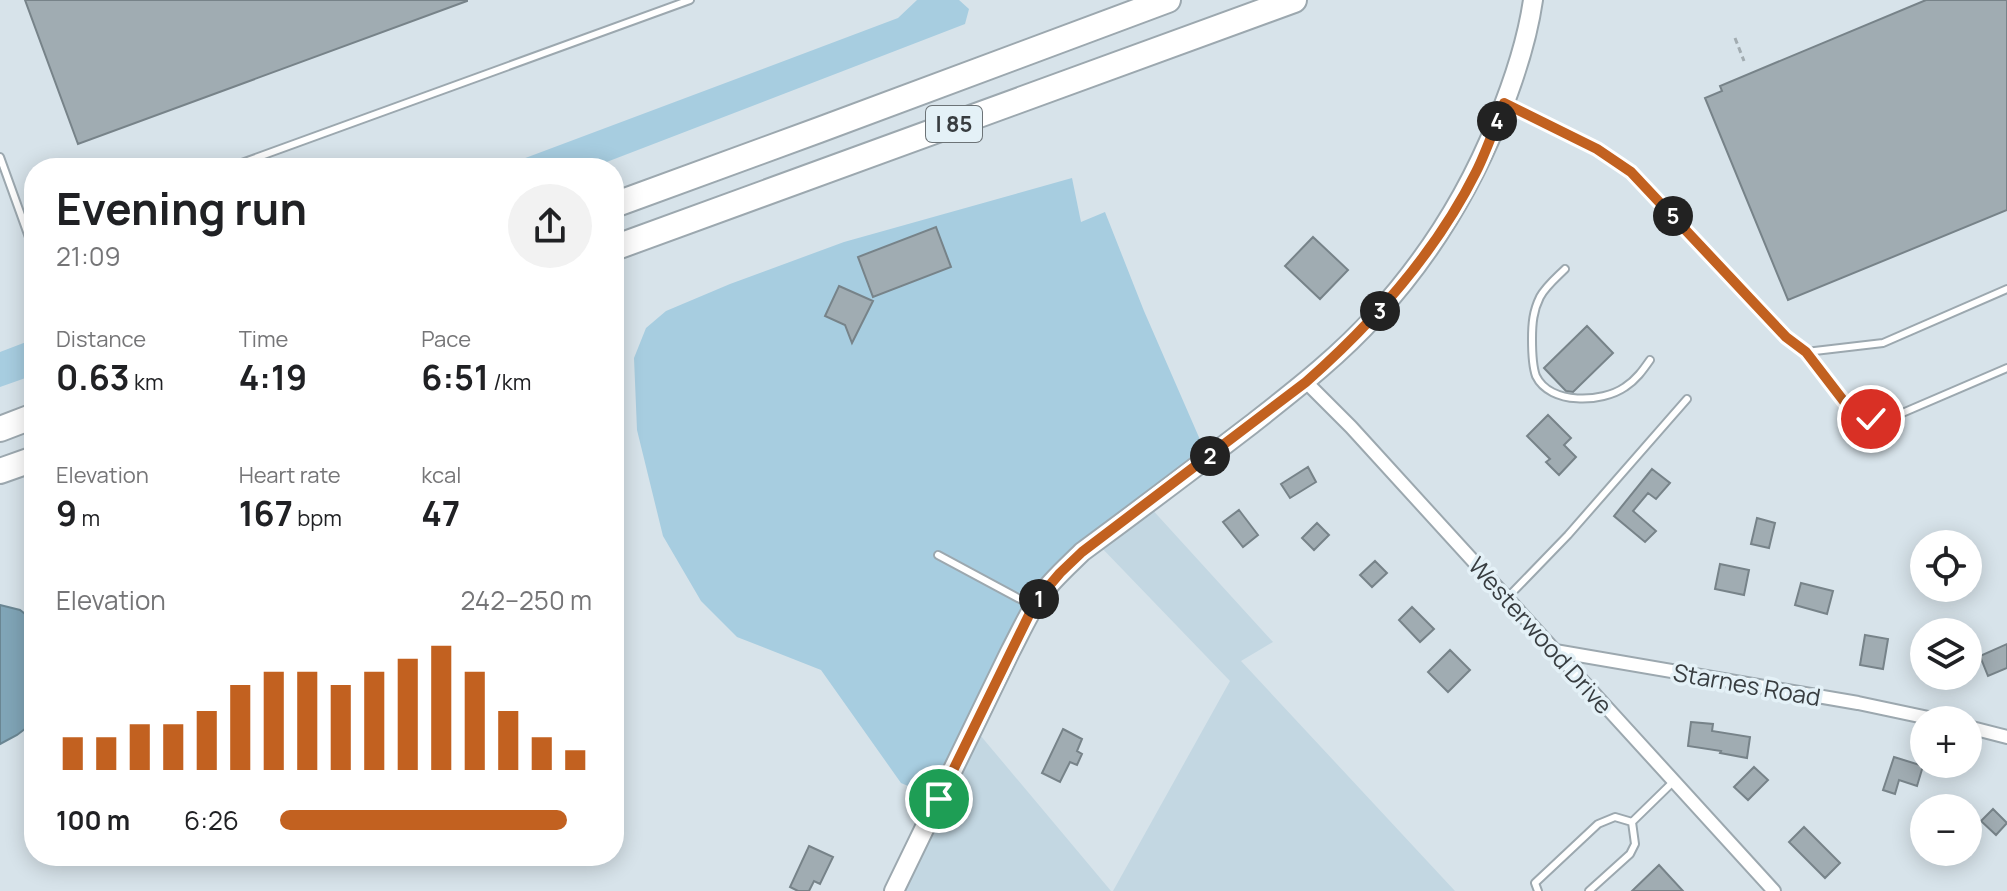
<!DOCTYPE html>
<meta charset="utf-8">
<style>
body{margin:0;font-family:Manrope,sans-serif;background:#f2f2f2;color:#202124;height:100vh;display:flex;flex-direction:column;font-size:30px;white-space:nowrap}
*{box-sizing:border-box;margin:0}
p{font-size:26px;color:#757577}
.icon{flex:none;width:44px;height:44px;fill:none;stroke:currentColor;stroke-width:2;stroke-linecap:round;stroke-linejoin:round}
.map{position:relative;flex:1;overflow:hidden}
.panel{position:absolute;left:24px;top:158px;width:600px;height:708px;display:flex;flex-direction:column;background:#fff;border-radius:32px;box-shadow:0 4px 20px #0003}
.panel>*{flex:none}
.buttons{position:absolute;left:1910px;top:530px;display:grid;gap:16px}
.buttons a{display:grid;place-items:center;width:72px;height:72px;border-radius:50%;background:#fff;box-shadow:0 4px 20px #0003;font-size:40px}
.pin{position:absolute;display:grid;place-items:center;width:68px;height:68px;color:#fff;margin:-34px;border:4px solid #fff;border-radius:50%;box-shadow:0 2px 8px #0007}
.km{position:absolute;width:40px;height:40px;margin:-20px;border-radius:50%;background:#222;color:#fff;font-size:22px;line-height:40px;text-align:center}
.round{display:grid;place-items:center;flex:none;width:84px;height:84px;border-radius:42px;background:#f2f2f2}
.headline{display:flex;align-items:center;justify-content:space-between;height:136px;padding:0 32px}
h1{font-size:44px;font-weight:700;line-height:60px}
.figures{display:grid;grid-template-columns:repeat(3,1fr);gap:12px;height:136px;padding:8px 32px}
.figures div{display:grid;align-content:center}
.figures b{font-size:34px;font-weight:700}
.figures small{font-size:22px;font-weight:400}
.figures p{font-size:22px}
.chart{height:224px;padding:16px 32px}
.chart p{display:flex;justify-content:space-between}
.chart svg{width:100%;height:144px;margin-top:8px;stroke:#c26120;stroke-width:6}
ul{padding:0 32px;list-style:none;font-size:26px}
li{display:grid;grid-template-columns:128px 96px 1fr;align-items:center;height:60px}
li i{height:20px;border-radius:10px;background:#c26120}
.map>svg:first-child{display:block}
.built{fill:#c3d7e2}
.green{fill:#a7cde0}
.water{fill:#80a5b7;stroke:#6a8693;stroke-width:2}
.building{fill:#a0acb2;stroke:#778389;stroke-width:2}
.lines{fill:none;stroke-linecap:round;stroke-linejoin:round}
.lane-casing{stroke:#9ca8af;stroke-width:10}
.street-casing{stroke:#9ca8af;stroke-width:16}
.secondary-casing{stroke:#9ca8af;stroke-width:22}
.highway-casing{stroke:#9ca8af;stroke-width:28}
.path{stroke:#a2acb1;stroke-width:3;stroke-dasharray:6 4;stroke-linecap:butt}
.lane{stroke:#fff;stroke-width:6}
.street{stroke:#fff;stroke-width:12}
.secondary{stroke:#fff;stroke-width:18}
.highway{stroke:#fff;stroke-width:24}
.route-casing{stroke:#fff;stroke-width:16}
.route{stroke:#c26120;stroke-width:10}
.labels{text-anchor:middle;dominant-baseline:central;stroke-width:7;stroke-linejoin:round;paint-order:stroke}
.shield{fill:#e4f1f7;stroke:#6c7377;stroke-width:2}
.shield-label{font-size:22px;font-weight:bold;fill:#383d40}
.street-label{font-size:24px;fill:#383d40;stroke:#e4f1f7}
</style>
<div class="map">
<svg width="2007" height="891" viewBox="0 0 2007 891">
<rect width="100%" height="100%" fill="#d7e3ea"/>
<path class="built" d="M1149 506 1273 642 1241 661 1455 891H1113L1230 681 1098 544Z
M975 729 1111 891H897Z"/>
<path class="green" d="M917 0H959L969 9 965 24 591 168H499L898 18Z
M1072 178 1081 222 1105 212 1144 311 1208 458 1043 593 939 799 901 783 821 670 737 637 701 601 663 536 637 430 634 358 646 328 666 311 730 284 844 242Z
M34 339V375L0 387V352Z"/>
<path class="water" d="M0 605 20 610 34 621V722L17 735 0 744Z"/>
<path class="building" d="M25 0H467V1L78 144Z
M1926 0H2007V210L1788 300 1705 98 1722 91 1720 86Z
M936 227 951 267 873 297 858 257Z
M1313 237 1348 270 1320 299 1285 266Z
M839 286 873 301 852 343 845 325 825 316Z
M1587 326 1613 353 1573 392 1566 391 1544 368Z
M1548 415 1571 438 1564 445 1576 457 1559 475 1546 462 1550 459 1527 436Z
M1308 467 1316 482 1290 498 1281 484Z
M1652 469 1670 483 1656 499 1648 493 1633 511 1656 531 1645 542 1614 516Z
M1239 510 1258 535 1243 547 1223 522Z
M1757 518 1775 523 1769 548 1751 544Z
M1317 523 1329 535 1314 550 1302 538Z
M1375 561 1387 573 1372 587 1360 575Z
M1720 564 1749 570 1744 595 1715 589Z
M1801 583 1833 591 1827 614 1795 605Z
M1412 607 1434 629 1420 642 1399 620Z
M1865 635 1888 639 1883 669 1860 665Z
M2007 644V668L1988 676 1980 656Z
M1450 650 1470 670 1448 692 1428 672Z
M1691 722 1713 724 1712 731 1750 737 1747 758 1720 753 1721 751 1688 746Z
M1063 729 1082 739 1077 751 1082 754 1077 765 1070 762 1060 782 1042 773Z
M1894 757 1923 766 1917 786 1899 780 1895 794 1883 790Z
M1754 767 1768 780 1748 800 1734 787Z
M1993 809 2007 823 1996 835 1981 821Z
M1804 827 1840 863 1825 878 1789 842Z
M809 846 833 857 820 884 814 881 809 891H798L790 887Z
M1659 865 1683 891H1632Z"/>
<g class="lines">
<defs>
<path id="lane" d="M1508 105 1597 149 1631 172 1786 337 1806 352 1883 343 2007 289
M0 157 30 240 34 239
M228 168 690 0
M1565 269C1556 278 1546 286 1540 297 1533 311 1532 324 1532 339 1532 350 1532 365 1536 376 1550 405 1602 403 1625 387 1636 380 1643 370 1650 360
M1806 352 1846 404 1871 419 1900 414 2007 368
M938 555 1031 605
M1507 598 1568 535 1687 399
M1632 822 1674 781
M1538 891 1535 883 1598 824 1615 817 1632 822
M1589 891 1630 854 1635 844 1632 822"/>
<path id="street" d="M1306 382 1351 427 1774 891
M1555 651 1858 703 1938 720
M1968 727 2007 737"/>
<path id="secondary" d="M894 891 1010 652C1020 633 1029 613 1041 595 1053 579 1068 566 1082 552 1139 510 1196 467 1252 424 1295 390 1338 357 1375 316 1427 259 1468 194 1497 122 1513 83 1527 42 1533 0"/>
<path id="highway" d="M614 205 819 130 1168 0
M614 248 1294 0
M0 429 34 416
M0 471 34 459"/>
</defs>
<use href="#lane" class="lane-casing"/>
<use href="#street" class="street-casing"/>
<use href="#secondary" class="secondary-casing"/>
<use href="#highway" class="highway-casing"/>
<path class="path" d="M1735 38 1744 61"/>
<use href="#lane" class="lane"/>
<use href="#street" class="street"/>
<use href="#secondary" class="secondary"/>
<use href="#highway" class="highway"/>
</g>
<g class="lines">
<defs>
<path id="route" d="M939 799 1029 615 1043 593 1060 573 1082 552 1306 382C1374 322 1435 254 1476 172 1487 150 1495 126 1504 103L1597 149 1631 172 1786 337 1806 352 1846 404 1871 419"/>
</defs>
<use href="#route" class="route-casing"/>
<use href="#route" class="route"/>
</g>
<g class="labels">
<rect class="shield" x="926" y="106" width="56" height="36" rx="6"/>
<g class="shield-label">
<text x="954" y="124">I 85</text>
</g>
<g class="street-label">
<text transform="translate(1541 635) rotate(48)">Westerwood Drive</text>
<text transform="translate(1747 684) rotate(10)">Starnes Road</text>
</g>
</g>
</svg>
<div class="buttons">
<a><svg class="icon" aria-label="locate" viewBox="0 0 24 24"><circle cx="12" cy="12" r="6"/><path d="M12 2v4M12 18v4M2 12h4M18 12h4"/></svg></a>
<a><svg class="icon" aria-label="layers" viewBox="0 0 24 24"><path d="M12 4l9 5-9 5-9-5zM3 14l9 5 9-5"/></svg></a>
<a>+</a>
<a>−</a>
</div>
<div class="pin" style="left:939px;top:799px;background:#1e9e55"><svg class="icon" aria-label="arrive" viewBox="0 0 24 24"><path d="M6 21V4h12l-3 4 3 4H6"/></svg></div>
<div class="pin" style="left:1871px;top:419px;background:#d93025"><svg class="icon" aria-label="check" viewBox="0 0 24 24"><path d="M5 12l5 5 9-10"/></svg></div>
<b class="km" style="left:1039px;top:599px">1</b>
<b class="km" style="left:1210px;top:456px">2</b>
<b class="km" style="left:1380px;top:311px">3</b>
<b class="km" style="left:1497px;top:121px">4</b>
<b class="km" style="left:1673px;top:216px">5</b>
<section class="panel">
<div class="headline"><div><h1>Evening run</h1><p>21:09</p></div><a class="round"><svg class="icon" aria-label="share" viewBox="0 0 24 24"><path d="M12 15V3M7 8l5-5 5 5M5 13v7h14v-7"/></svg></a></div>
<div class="figures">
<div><p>Distance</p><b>0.63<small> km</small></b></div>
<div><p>Time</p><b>4:19</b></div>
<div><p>Pace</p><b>6:51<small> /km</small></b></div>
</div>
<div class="figures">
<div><p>Elevation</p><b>9<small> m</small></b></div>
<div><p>Heart rate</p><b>167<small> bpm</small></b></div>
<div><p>kcal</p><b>47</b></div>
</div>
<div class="chart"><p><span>Elevation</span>242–250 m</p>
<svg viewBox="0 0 160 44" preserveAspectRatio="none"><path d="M5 44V34M15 44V34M25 44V30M35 44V30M45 44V26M55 44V18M65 44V14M75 44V14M85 44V18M95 44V14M105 44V10M115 44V6M125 44V14M135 44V26M145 44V34M155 44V38"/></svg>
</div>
<ul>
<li><b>100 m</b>6:26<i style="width:92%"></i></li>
</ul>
</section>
</div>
